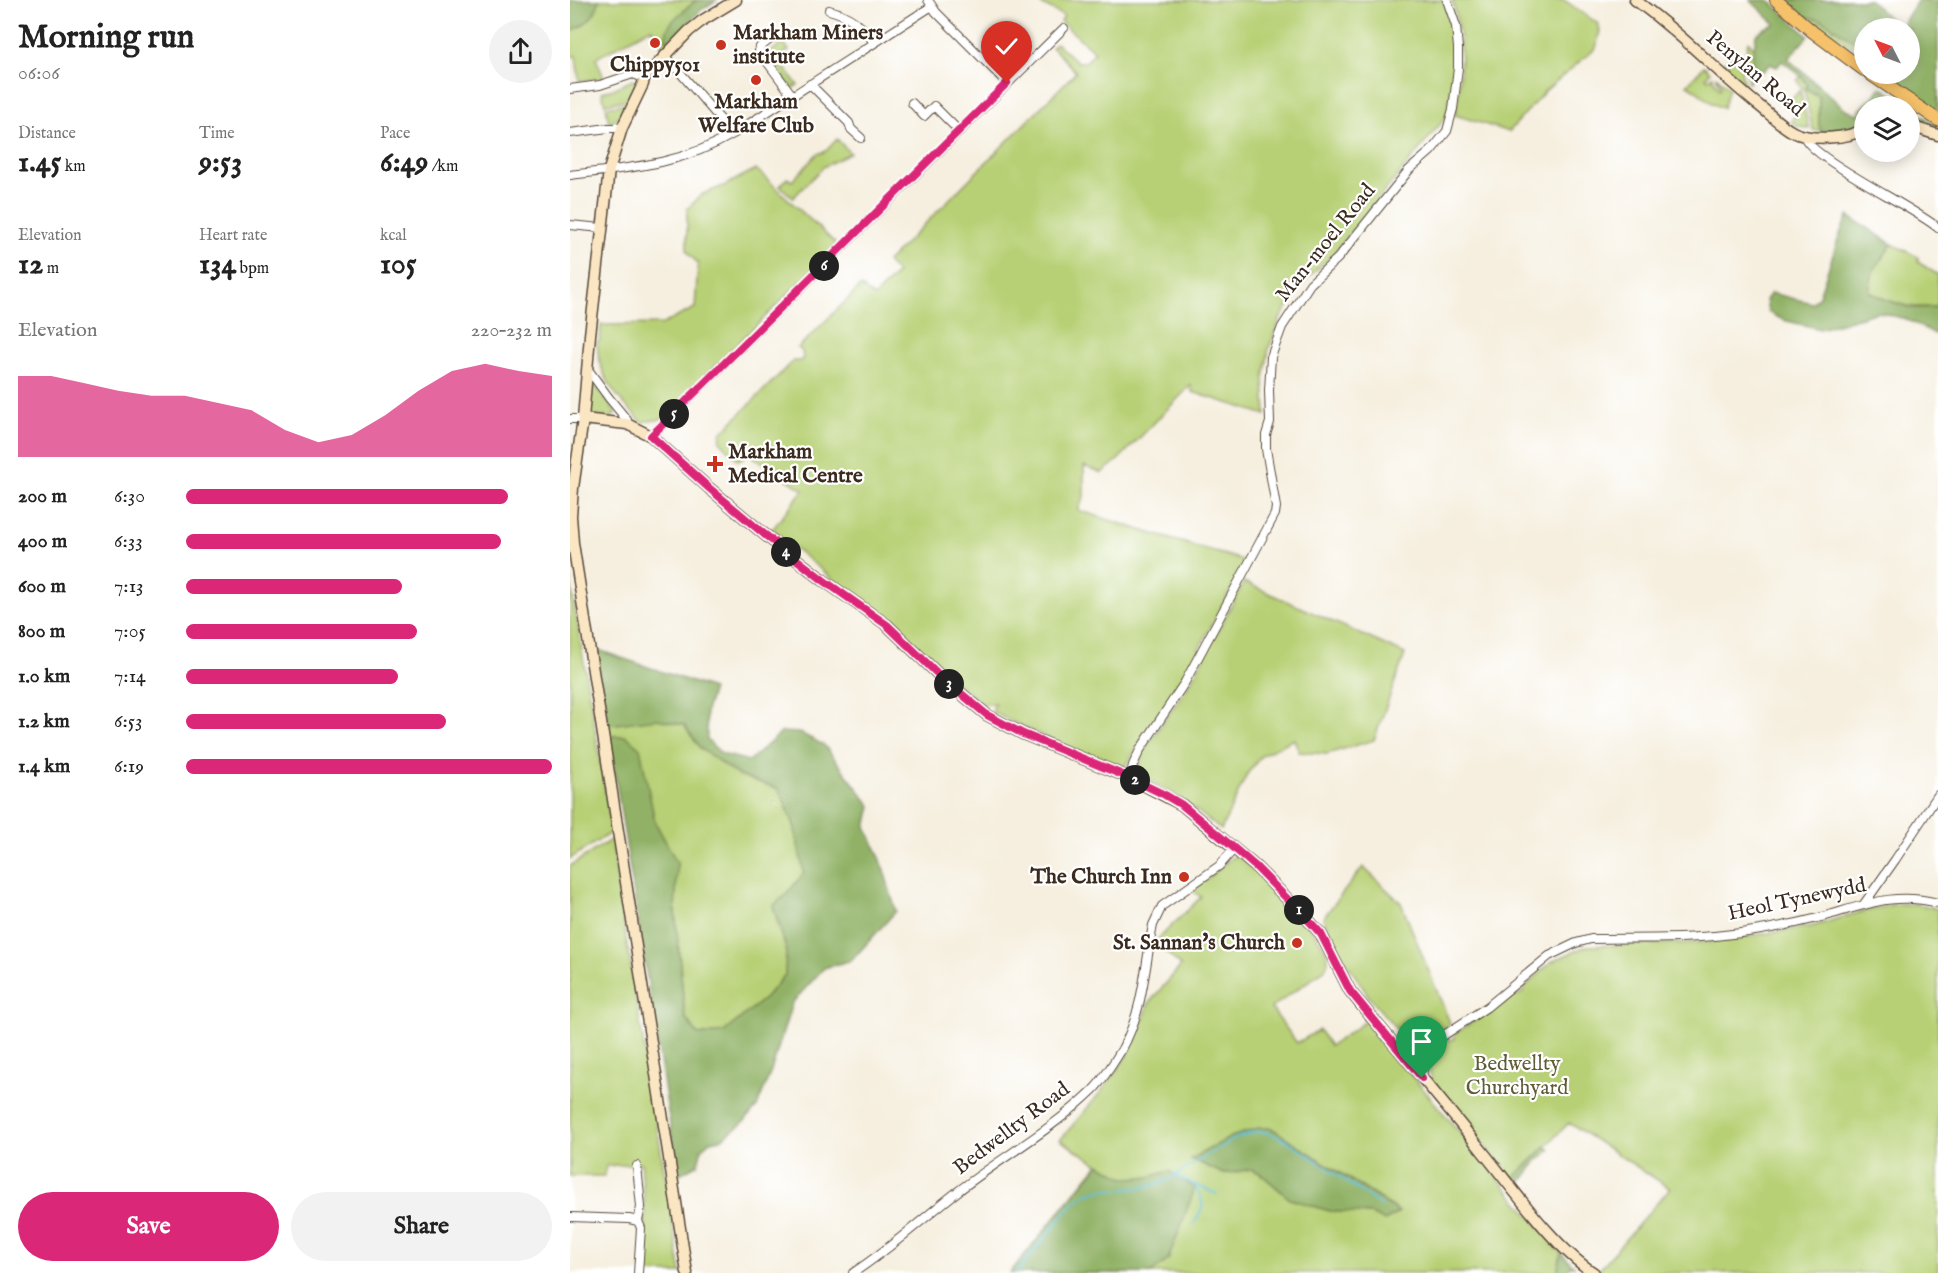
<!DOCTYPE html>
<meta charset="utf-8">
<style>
body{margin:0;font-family:"IM FELL English",serif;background:#f2f2f2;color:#222;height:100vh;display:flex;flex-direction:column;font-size:22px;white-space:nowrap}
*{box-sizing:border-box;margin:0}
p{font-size:20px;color:#767676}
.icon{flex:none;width:33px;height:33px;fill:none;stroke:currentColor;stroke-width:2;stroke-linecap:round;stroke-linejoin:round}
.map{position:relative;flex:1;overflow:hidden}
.drawer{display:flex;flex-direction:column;background:#fff;width:570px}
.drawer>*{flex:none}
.needle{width:39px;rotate:312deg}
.tools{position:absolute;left:1284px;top:18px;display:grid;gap:12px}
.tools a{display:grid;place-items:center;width:66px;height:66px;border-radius:50%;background:#fff;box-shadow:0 3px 15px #0003;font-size:30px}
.pin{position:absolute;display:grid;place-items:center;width:51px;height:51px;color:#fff;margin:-62px -26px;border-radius:50% 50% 50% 0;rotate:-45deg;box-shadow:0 0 6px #0007}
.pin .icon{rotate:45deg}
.km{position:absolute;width:30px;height:30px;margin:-15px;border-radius:50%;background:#222;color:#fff;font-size:16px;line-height:30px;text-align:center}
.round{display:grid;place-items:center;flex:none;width:63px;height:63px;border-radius:32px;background:#f2f2f2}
.headline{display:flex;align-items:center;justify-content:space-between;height:102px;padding:0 18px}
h1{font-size:33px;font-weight:800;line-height:45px}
.stats{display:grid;grid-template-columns:repeat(3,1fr);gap:9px;height:102px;padding:6px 18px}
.stats div{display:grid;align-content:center}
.stats b{font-size:30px;font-weight:800}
.stats small{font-size:16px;font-weight:400}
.stats p{font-size:16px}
.chart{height:168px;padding:12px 18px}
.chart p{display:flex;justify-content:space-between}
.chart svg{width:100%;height:108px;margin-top:6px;fill:#db2777;opacity:.7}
.action{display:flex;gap:12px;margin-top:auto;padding:12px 18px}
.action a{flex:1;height:69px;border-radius:36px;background:#db2777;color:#fff;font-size:24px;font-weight:800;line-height:69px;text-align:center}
.action a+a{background:#f2f2f2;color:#222}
ul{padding:0 18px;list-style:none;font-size:20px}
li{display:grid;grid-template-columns:96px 72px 1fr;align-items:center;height:45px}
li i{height:15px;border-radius:8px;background:#db2777}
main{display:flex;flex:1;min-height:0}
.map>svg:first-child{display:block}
.green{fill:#b7d075;stroke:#797d4a;stroke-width:1.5;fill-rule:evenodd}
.forest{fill:#91b266;stroke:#666e42;stroke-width:1.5}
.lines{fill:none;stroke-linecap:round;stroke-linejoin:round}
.stream{stroke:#57bed4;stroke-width:2}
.street-casing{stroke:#57483b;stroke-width:10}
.secondary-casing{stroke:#57483b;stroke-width:13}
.primary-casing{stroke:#57483b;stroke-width:14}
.street{stroke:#fff;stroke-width:8}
.secondary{stroke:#fbe6c4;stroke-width:10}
.primary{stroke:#f5c16b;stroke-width:12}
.route-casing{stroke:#fff;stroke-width:12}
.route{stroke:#db2777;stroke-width:8}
.poi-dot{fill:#c8321e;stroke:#fff;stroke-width:2}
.labels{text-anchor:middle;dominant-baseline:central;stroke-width:4.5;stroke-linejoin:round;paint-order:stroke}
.poi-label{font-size:21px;font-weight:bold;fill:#3b2a1e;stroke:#fff;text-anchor:start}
.street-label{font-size:21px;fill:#3b2a1e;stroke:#fff}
.park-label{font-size:21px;fill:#605c38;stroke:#fff}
</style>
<main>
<section class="drawer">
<div class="headline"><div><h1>Morning run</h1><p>06:06</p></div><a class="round"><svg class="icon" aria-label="share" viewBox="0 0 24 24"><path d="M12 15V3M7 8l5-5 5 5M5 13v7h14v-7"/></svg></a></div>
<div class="stats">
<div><p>Distance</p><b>1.45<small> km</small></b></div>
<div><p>Time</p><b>9:53</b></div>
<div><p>Pace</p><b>6:49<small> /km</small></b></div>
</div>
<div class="stats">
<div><p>Elevation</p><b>12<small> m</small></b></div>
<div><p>Heart rate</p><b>134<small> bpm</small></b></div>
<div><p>kcal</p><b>105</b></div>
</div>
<div class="chart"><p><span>Elevation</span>220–232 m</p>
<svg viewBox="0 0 160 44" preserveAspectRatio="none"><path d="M0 44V11L10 11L20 14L30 17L40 19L50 19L60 22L70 25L80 33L90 38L100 35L110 27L120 17L130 9L140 6L150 9L160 11V44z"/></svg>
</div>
<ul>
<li><b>200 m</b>6:30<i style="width:88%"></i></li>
<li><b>400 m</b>6:33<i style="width:86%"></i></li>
<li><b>600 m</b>7:13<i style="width:59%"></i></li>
<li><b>800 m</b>7:05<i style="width:63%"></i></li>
<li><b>1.0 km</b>7:14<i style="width:58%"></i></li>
<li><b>1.2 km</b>6:53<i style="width:71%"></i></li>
<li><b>1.4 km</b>6:19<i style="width:100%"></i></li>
</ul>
<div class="action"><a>Save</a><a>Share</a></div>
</section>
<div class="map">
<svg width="1368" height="1273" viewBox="0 0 1368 1273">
<rect width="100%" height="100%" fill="#fff"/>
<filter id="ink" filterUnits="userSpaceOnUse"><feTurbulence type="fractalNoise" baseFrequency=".0167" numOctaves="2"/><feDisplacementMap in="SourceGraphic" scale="12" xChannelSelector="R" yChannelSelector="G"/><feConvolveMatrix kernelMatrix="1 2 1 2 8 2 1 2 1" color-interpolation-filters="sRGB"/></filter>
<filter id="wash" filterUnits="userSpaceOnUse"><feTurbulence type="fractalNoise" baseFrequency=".008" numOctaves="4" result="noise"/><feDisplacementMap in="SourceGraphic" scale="24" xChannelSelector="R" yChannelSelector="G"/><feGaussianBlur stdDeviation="1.35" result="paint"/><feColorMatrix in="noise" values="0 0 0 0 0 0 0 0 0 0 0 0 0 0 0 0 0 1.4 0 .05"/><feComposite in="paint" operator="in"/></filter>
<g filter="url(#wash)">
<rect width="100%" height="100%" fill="#f6efdf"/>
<path class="green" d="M29 0H126L116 10 95 38 98 44 93 48 81 28 26 58 34 78 9 81 6 56H0V32C15 24 26 18 29 0Z
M463 0H874L883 26 884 68 877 116 763 254 731 285 710 319 699 348 694 379 696 415 622 392 621 385 548 460 532 473 514 466V497L508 510 580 533 676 561 612 680 557 764 550 768 519 757 432 717 422 711 425 703 414 705 379 677 316 617 259 577V576L202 530 233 490 179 454 168 460 150 441 151 433 223 361H230L233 358 232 351 228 348 291 286 304 297 327 273 317 262 506 72 482 47 486 43 507 62H516L525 52 491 22 494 16Z
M882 0H994L1027 23 1030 30 1026 48 975 91 939 132 885 115C892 76 894 38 882 0Z
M1234 16 1252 20 1289 45 1288 51 1248 23H1238Z
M1178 41 1184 48 1182 63 1185 75 1178 83 1175 61Z
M213 42 219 50 202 63 196 56Z
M1164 53 1170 65 1174 85 1152 66Z
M209 61 228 85 223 88 203 65Z
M1134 66 1140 72 1136 77 1138 79 1144 75 1142 77 1149 89 1151 88 1146 76 1159 88 1153 108C1136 103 1132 92 1117 85Z
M1231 76 1237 84 1236 89 1249 95V126L1252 131 1243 130 1234 90 1227 81Z
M63 80 66 83 57 100 35 104 32 92 43 89Z
M1230 90 1239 129 1227 126 1221 121 1226 114 1221 109 1224 105 1220 101Z
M55 104C51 112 49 121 39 123L36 107Z
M267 139 280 153 253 167 223 198 210 186 217 178 222 181 247 154 256 151Z
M186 169 265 243 266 247 92 419 72 422C48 399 28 378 27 342L30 340 31 325 93 324 125 308 128 264 117 251V209L133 194 156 185Z
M1322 244 1348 257V262L1368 275V307C1339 308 1325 305 1298 291L1303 271Z
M23 387 27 388 45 411V414L41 418 23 416 18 411 19 390Z
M0 579 42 832 0 859Z
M674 582 835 654 804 740 757 754 729 752 724 739 692 755 677 774 651 830C636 818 621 806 605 795 592 787 579 783 569 771L570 760 572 753 620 683Z
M87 718 114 725 130 748 168 775 209 789 224 825 234 873 216 895 203 906 216 949 215 975 195 998 154 1032 128 1035 115 1018 105 911 107 863 85 822 78 792 56 736H39L38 725Z
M42 839 51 907 111 1273H74L75 1212 71 1163 36 1166 35 1176H0V866Z
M667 856 671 858C693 880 750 929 758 957 759 962 757 966 754 970L701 1008 727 1043 749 1030 760 1046 796 1021 991 1253 987 1273H440L528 1164 490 1140 531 1092 558 1054 569 1032 579 1003 611 966 585 942 631 897 621 890 637 879 661 858ZM701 1128 812 1200 829 1212 815 1221 801 1214 760 1211 720 1199 690 1173 681 1169 654 1174 622 1159Z
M793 867 831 903 880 1023 861 1037 840 1045 799 997 772 955 753 918Z
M1325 904H1348L1368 909V1273H1032L1029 1270 1100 1188 999 1123 942 1180 864 1083 858 1068 862 1052 874 1041 885 1039 884 1035 890 1030 943 996 953 993 954 988 981 962 1016 946 1140 942 1244 926 1276 916Z"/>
<path class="forest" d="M0 0H29C26 18 15 24 0 32Z
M126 0H147L131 10 98 44C89 25 114 12 126 0Z
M1180 0H1199L1238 36 1218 59 1274 108 1287 114C1294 103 1304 98 1311 87L1338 106H1294V122C1280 130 1268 132 1252 131L1249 126V96L1236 89 1237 84 1231 76 1212 61 1207 67 1200 64 1192 72 1189 69 1185 75 1182 63 1186 35 1195 28 1205 24Z
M1211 0H1300L1329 28H1294V62L1288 51 1289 44 1252 20 1234 16Z
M1348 0H1368V112L1310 74H1340V28H1330Z
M1340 108 1368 126V130L1340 118Z
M1278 216 1322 244 1303 271 1299 292 1311 298 1341 308 1368 307V333L1365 334 1336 319 1308 312 1250 329 1213 320 1198 312 1196 300 1201 293 1242 303 1249 296 1271 231Z
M25 649 143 689 136 711 137 740 152 754 179 761 212 732 230 733 254 745 301 806 296 827 311 860 326 911 282 960 254 968 222 1003 202 1068 187 1107 173 1123 151 1139 140 1141 132 1148 128 1164 108 1175 39 736H56L70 748 85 822 107 863 105 911 115 1017 128 1035 154 1032 195 998 215 975 216 949 203 906 216 895 234 873 224 825 209 789 168 775 130 748 114 725 87 719 38 725Z
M689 1128H701L829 1212 815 1221 801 1214 760 1211 720 1199 690 1173 681 1169 654 1174 621 1159 661 1137Z
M976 1146 980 1150 967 1161 948 1186 942 1180Z
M529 1164 554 1178 579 1177 599 1171 625 1188 598 1260 581 1273H440Z
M991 1253 1005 1267 1001 1265 996 1273H987Z"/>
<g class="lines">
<path class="stream" d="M605 1176 647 1194
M624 1224C634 1206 636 1205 625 1186
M446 1273 503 1204 516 1194 530 1190H549L575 1187 596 1181 664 1139 684 1132H697L718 1141 812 1206"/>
</g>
</g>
<g filter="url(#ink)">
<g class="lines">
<defs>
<path id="street" d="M358 0 366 12 437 83
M259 10C279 15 293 25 304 43
M203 37 190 47 189 51 222 95
M95 55 163 134
M240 84 279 123 281 129 291 138
M0 89 30 85 63 74 74 78
M342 103 354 116 364 106 389 131
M0 133 38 128H52
M1234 135C1236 156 1347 209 1368 228
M0 175C58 168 111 165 163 134L362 6
M0 225 32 228
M17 368 39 398 57 420V424
M0 419H13
M81 436 494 28
M560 778 563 765 570 750 615 682 705 514 706 507 696 449V435L700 422 699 390 701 357 712 327 740 284 768 258 839 170 861 151 877 131 883 109 888 68V48L886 26 877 0
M1294 904 1325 860 1368 795
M829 1050 856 1047 917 1007 979 956 1006 943 1021 939C1071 938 1121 940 1171 933 1200 929 1229 923 1256 916 1297 904 1325 892 1368 903
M852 1078 856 1047
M67 1166 71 1207 68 1221 71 1228 68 1273
M0 1217 59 1219 68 1221
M283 1273C320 1249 352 1219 387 1192 432 1157 482 1130 523 1090 534 1079 544 1062 552 1049 573 1012 575 966 583 925L592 906 649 866 665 848"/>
<path id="secondary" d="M1065 0C1109 31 1145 70 1187 104 1199 113 1210 125 1223 132 1241 141 1278 139 1294 129
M1340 126 1368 135
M13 419 57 424 81 436 139 488 194 534 253 580 317 625 370 676 417 715 453 734 560 778 612 805 686 867 742 924 751 934 780 991 788 1001C830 1051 872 1101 913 1152 944 1190 983 1246 1024 1273
M117 1273 3 543 1 516 3 488 13 419 20 335 39 170 52 128 73 84 74 78 119 31 133 20 166 0"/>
<path id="primary" d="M1206 0 1243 32 1294 70
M1300 74 1368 120"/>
</defs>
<use href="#street" class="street-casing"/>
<use href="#secondary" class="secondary-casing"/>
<use href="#primary" class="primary-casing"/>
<use href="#street" class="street"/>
<use href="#secondary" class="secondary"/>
<use href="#primary" class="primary"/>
</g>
</g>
<g class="lines" filter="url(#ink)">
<defs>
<path id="route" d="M437 83 81 436 139 488 194 534 253 580 317 625 370 676 417 715 453 734 560 778 595 795 612 805 664 848 686 867 742 924 751 934 780 991 852 1078"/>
</defs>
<use href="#route" class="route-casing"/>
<use href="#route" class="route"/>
</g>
<g class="poi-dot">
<circle cx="85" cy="43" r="6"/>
<circle cx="151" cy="45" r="6"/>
<circle cx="186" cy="80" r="6"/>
<path d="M142 455h6v6h6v6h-6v6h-6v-6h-6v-6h6z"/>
<circle cx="614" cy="877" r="6"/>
<circle cx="727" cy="943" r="6"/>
</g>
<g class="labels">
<g class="poi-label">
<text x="163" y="33">Markham Miners<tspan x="163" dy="24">institute</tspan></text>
<text x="85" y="65" text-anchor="middle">Chippy501</text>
<text x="186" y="102" text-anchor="middle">Markham<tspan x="186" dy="24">Welfare Club</tspan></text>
<text x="158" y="452">Markham<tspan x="158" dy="24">Medical Centre</tspan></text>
<text x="602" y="877" text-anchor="end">The Church Inn</text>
<text x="715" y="943" text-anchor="end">St. Sannan's Church</text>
</g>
<g class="street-label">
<text transform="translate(1185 74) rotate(40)">Penylan Road</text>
<text transform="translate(756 243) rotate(-51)">Man-moel Road</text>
<text transform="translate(1227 900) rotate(-12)">Heol Tynewydd</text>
<text transform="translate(442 1129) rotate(-37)">Bedwellty Road</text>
</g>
<g class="park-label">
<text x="947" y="1064">Bedwellty<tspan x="947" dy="24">Churchyard</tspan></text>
</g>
</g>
</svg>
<div class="tools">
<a><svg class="needle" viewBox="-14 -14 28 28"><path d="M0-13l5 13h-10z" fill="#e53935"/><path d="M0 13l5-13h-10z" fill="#767676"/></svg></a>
<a><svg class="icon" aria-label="layers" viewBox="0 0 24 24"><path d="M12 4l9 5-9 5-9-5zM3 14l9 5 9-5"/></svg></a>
</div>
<div class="pin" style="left:852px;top:1078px;background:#1e9e55"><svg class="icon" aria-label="arrive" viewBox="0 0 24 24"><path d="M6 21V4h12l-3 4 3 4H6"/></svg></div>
<div class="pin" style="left:437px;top:83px;background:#d93025"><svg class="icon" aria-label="check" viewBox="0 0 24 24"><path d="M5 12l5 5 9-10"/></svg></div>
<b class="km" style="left:729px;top:910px">1</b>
<b class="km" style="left:565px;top:780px">2</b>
<b class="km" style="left:379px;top:684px">3</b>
<b class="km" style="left:216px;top:552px">4</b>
<b class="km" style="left:104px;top:414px">5</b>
<b class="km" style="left:254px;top:266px">6</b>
</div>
</main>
